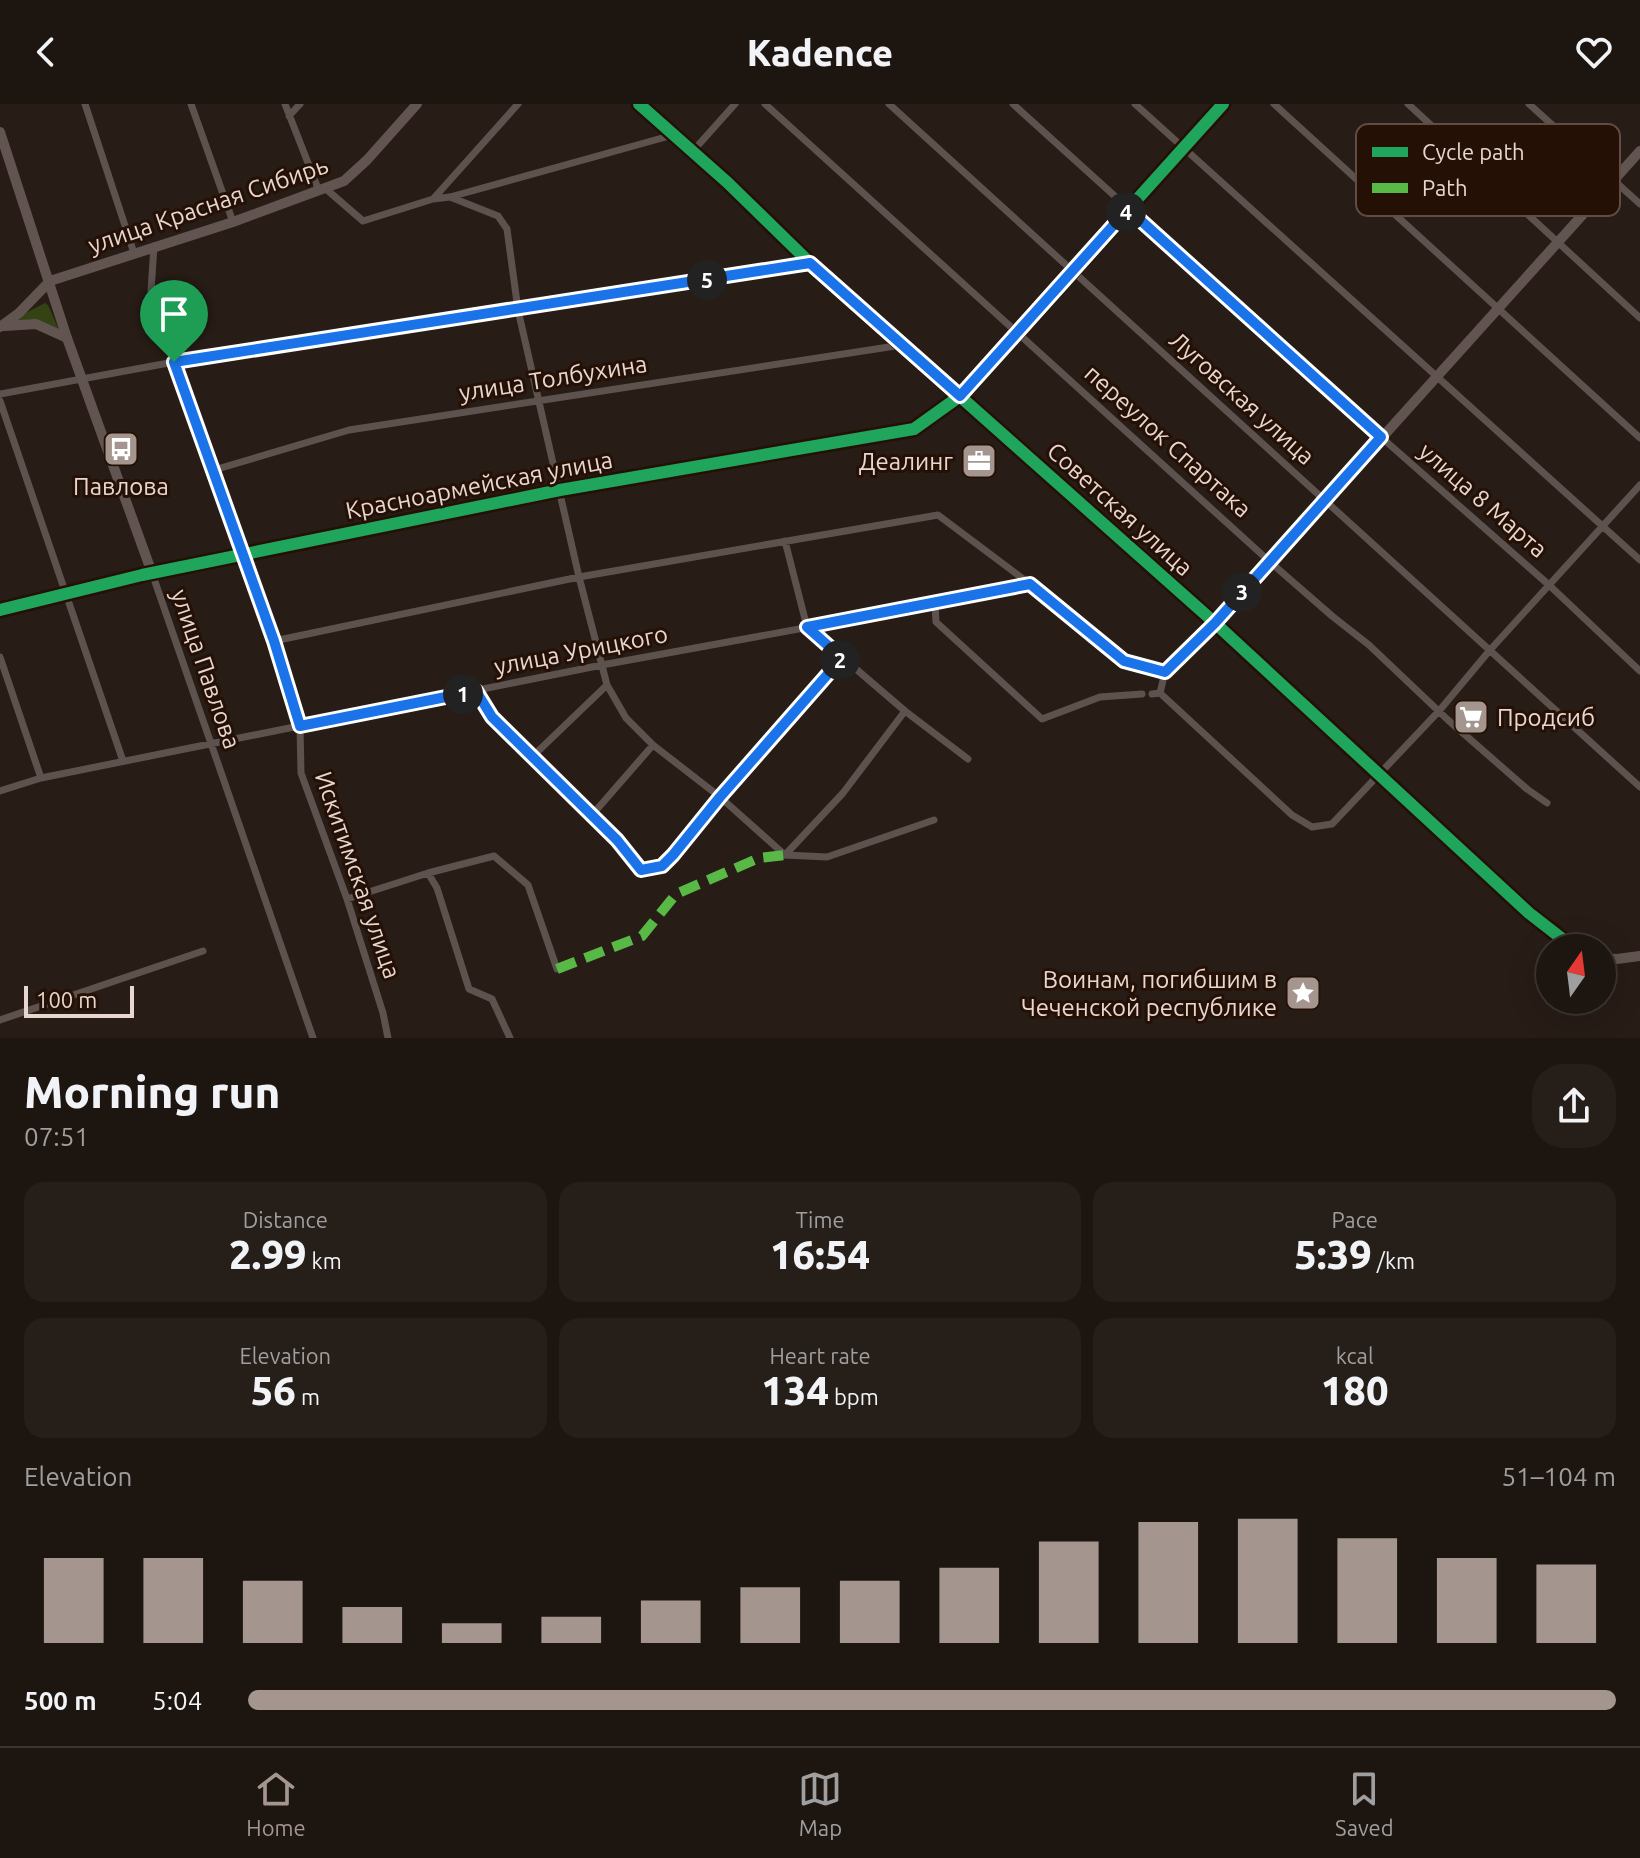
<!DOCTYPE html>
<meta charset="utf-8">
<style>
body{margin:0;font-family:Ubuntu,sans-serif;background:#251e19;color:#f1f3f6;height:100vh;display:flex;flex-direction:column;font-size:30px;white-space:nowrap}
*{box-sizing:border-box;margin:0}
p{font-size:26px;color:#a09f9f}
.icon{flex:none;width:44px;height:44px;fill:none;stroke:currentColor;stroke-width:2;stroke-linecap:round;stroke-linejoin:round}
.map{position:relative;height:934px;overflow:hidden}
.drawer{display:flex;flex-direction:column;background:#1d1510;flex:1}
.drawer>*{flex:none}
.needle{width:52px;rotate:14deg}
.fabs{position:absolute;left:1536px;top:830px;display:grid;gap:16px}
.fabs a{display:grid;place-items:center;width:80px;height:80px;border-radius:50%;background:#1d1510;box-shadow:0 8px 32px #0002,0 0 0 2px #3b3430;font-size:40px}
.scale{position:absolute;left:24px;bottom:20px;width:110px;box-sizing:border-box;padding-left:8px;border:4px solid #e7d7d0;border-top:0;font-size:22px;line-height:28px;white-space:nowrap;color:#e7d7d0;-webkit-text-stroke:6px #251005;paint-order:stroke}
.pin{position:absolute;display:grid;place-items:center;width:68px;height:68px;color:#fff;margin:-82px -34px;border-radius:50% 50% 50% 0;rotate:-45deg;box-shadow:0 0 8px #0007}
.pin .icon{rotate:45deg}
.km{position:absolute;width:40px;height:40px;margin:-20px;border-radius:50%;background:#222;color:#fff;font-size:22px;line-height:40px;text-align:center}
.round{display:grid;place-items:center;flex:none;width:84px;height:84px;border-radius:32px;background:#251e19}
.summary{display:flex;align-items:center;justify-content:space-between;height:136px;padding:0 24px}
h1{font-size:44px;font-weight:800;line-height:60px}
.metrics{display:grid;grid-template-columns:repeat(3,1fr);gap:12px;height:136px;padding:8px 24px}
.metrics div{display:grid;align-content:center;border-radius:20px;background:#251e19;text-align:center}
.metrics b{font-size:40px;font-weight:800}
.metrics small{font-size:22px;font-weight:400}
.metrics p{font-size:22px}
.chart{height:224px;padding:16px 24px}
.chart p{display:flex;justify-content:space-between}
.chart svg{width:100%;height:144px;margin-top:8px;stroke:#a4968f;stroke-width:6}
ul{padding:0 24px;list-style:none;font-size:26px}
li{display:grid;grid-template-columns:128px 96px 1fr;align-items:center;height:60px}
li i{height:20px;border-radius:10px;background:#a4968f}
header{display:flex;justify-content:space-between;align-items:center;height:104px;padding:0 24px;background:#1d1510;font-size:36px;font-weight:800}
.tabs{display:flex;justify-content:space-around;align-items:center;height:112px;border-top:2px solid #3b3430;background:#1d1510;font-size:22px;color:#a09f9f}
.tabs a{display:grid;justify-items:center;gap:4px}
.tabs .active{color:#a4968f}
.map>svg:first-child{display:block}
.green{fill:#334313}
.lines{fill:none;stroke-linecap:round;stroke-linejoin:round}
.street{stroke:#5e524f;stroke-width:7}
.secondary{stroke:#625450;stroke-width:10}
.quiet{stroke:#58b947;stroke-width:10;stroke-dasharray:20 10;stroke-linecap:butt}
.cycleway-casing{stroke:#251005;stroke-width:17}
.cycleway{stroke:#20a55d;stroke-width:12}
.route-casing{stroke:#fff;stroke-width:16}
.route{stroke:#1a73e8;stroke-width:10}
.labels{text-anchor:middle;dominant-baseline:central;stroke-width:6;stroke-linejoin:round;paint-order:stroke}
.street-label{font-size:24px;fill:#e7d7d0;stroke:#251005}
.poi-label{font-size:24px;fill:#e7d7d0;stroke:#251005;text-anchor:end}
.key{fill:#251005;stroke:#5f4c42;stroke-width:2}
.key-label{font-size:22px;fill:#e7d7d0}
</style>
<header><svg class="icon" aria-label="back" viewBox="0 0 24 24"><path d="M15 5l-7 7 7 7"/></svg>Kadence<svg class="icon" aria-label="heart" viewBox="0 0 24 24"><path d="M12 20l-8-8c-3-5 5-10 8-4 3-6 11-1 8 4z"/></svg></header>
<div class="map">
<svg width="1640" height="934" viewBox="0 0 1640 934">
<rect width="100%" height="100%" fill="#271c16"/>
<path class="green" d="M45 199 48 201 59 226 12 216Z"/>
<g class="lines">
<path class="street" d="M85 0 134 149
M191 0 233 118
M285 0 319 87
M639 0 728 79 810 159 960 292 1223 0
M765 0 1269 457 1332 512 1369 541 1448 616 1527 685 1547 699
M889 0 1640 683
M1013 0 1381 333 1549 481 1640 567
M1135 0 1640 456
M1274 0 1640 334
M1408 0 1640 214
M1529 0 1640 100
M289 12 300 0
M693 47 735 0
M326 85 363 117 433 95 450 93 673 31
M450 93 498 112 507 125 518 206 579 473 607 581 626 614 653 641 720 693 785 751
M434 94 518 0
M154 142 151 187 274 537 300 622 301 669 347 795 383 909 388 934
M0 290 174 258 810 159
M0 297 123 657
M214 366 349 326 902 241
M785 437 807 523 905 607 968 655
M152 469 313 934
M935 500 936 518 1042 615 1100 593 1142 590
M274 537 579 473 938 411 1030 480 1124 557 1165 568
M0 553 41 674
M476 587 492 613 617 736 641 766 662 762 673 751 720 693 842 554
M1160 589 1292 711 1312 723 1332 720 1439 607 1490 546 1640 381
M1152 590 1160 589 1165 568 1215 519
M533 652 607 581
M0 687 41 674 602 561 935 500 1030 480
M592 711 653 641
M785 751 843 689 905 607
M785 751 827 753 934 716
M428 769 437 784 469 885 492 895 510 934
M347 795 428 769 494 752 528 781 557 865
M0 916 203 847"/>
<path class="secondary" d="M0 28 67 234 152 469
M5 222 36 220 67 234
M0 223 19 209 50 177 233 118 344 77 367 56 417 0
M0 506 142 471 560 386 906 326C926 322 944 304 960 292L1215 519 1529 809 1574 844
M1215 519 1640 47
M1602 854 1617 855 1640 852"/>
<path class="quiet" d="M557 865 642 832 676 790 759 754 785 751"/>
<defs>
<path id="cycleway" d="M639 0 728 79 810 159 1215 519 1529 809 1574 844
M0 506 142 471 560 386 914 325 960 292 1223 0"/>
</defs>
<use href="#cycleway" class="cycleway-casing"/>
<use href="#cycleway" class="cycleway"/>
</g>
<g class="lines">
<defs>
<path id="route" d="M1128 105 1381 333 1215 519 1165 568 1124 557 1030 480 807 523 842 554 720 693 673 751 662 762 641 766 617 736 492 613 476 587 300 622 274 537 174 258 810 159 960 292Z"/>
</defs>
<use href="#route" class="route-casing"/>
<use href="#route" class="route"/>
</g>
<defs>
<symbol id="bus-square" viewBox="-11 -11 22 22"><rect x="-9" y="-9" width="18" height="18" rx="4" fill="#a4968f" stroke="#251005"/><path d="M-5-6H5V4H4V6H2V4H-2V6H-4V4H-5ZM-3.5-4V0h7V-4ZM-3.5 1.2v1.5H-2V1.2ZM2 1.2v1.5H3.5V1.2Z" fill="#fff"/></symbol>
<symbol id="office-square" viewBox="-11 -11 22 22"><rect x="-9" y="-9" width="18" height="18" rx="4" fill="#a4968f" stroke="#251005"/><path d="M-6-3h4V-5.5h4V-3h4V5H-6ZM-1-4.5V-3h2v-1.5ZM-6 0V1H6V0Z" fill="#fff"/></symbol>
<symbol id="supermarket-square" viewBox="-11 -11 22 22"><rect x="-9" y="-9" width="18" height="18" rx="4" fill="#a4968f" stroke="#251005"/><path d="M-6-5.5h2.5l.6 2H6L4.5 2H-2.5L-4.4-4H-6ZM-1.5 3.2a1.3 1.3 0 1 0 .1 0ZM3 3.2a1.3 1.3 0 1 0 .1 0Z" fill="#fff"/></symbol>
<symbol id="sight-square" viewBox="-11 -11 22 22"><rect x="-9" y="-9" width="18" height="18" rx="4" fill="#a4968f" stroke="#251005"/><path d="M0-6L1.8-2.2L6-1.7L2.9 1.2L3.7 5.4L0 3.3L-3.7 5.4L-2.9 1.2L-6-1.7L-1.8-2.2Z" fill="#fff"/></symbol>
</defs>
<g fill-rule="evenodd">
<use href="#bus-square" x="101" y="325" width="40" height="40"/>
<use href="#office-square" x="959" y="337" width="40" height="40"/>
<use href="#supermarket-square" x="1451" y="593" width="40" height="40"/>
<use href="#sight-square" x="1283" y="869" width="40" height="40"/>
</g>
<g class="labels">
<g class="street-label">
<text transform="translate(208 101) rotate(-19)">улица Красная Сибирь</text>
<text transform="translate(553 274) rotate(-9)">улица Толбухина</text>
<text transform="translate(1242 294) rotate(42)">Луговская улица</text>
<text transform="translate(1168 337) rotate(42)">переулок Спартака</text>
<text transform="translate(479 381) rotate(-11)">Красноармейская улица</text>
<text transform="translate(1483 396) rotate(41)">улица 8 Марта</text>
<text transform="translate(1120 405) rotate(42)">Советская улица</text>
<text transform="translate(581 546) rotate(-11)">улица Урицкого</text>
<text transform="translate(206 565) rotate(71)">улица Павлова</text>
<text transform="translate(358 771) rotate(71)">Искитимская улица</text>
</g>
<g class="poi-label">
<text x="953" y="357">Деалинг</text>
<text x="121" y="382" text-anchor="middle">Павлова</text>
<text x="1497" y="613" text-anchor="start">Продсиб</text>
<text x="1277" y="875">Воинам, погибшим в<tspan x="1277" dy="28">Чеченской республике</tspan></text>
</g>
</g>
<rect x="1356" y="20" width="264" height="92" rx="12" class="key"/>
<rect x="1372" y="43" width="36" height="10" fill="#20a55d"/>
<rect x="1372" y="79" width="36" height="10" fill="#58b947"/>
<g class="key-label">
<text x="1422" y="56">Cycle path</text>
<text x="1422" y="92">Path</text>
</g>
</svg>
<div class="fabs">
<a><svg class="needle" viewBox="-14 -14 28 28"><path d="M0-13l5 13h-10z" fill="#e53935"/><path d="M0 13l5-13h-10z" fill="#a09f9f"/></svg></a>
</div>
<div class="scale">100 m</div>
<div class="pin" style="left:174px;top:258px;background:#1e9e55"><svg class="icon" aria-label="arrive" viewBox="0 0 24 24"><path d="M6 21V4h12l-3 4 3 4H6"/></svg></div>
<b class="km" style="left:463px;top:590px">1</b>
<b class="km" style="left:840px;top:556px">2</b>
<b class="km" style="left:1242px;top:488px">3</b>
<b class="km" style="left:1126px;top:108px">4</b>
<b class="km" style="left:707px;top:176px">5</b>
</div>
<section class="drawer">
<div class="summary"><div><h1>Morning run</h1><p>07:51</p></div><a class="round"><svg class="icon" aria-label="share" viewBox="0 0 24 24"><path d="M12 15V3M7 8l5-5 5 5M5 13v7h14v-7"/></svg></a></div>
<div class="metrics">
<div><p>Distance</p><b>2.99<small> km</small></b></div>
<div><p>Time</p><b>16:54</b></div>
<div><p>Pace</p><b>5:39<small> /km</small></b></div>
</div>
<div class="metrics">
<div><p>Elevation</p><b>56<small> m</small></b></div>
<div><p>Heart rate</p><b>134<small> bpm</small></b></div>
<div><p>kcal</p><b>180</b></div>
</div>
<div class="chart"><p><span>Elevation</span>51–104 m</p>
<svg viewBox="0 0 160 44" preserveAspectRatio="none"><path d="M5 44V18M15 44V18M25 44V25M35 44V33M45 44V38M55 44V36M65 44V31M75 44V27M85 44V25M95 44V21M105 44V13M115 44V7M125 44V6M135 44V12M145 44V18M155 44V20"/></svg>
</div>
<ul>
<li><b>500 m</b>5:04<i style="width:100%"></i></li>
</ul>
</section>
<nav class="tabs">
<a class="active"><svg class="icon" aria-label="home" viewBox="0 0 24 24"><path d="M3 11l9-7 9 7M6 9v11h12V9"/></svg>Home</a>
<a><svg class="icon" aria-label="map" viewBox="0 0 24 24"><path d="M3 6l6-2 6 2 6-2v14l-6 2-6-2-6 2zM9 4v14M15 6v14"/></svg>Map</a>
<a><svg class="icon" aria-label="saved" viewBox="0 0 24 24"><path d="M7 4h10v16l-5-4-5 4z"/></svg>Saved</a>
</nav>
